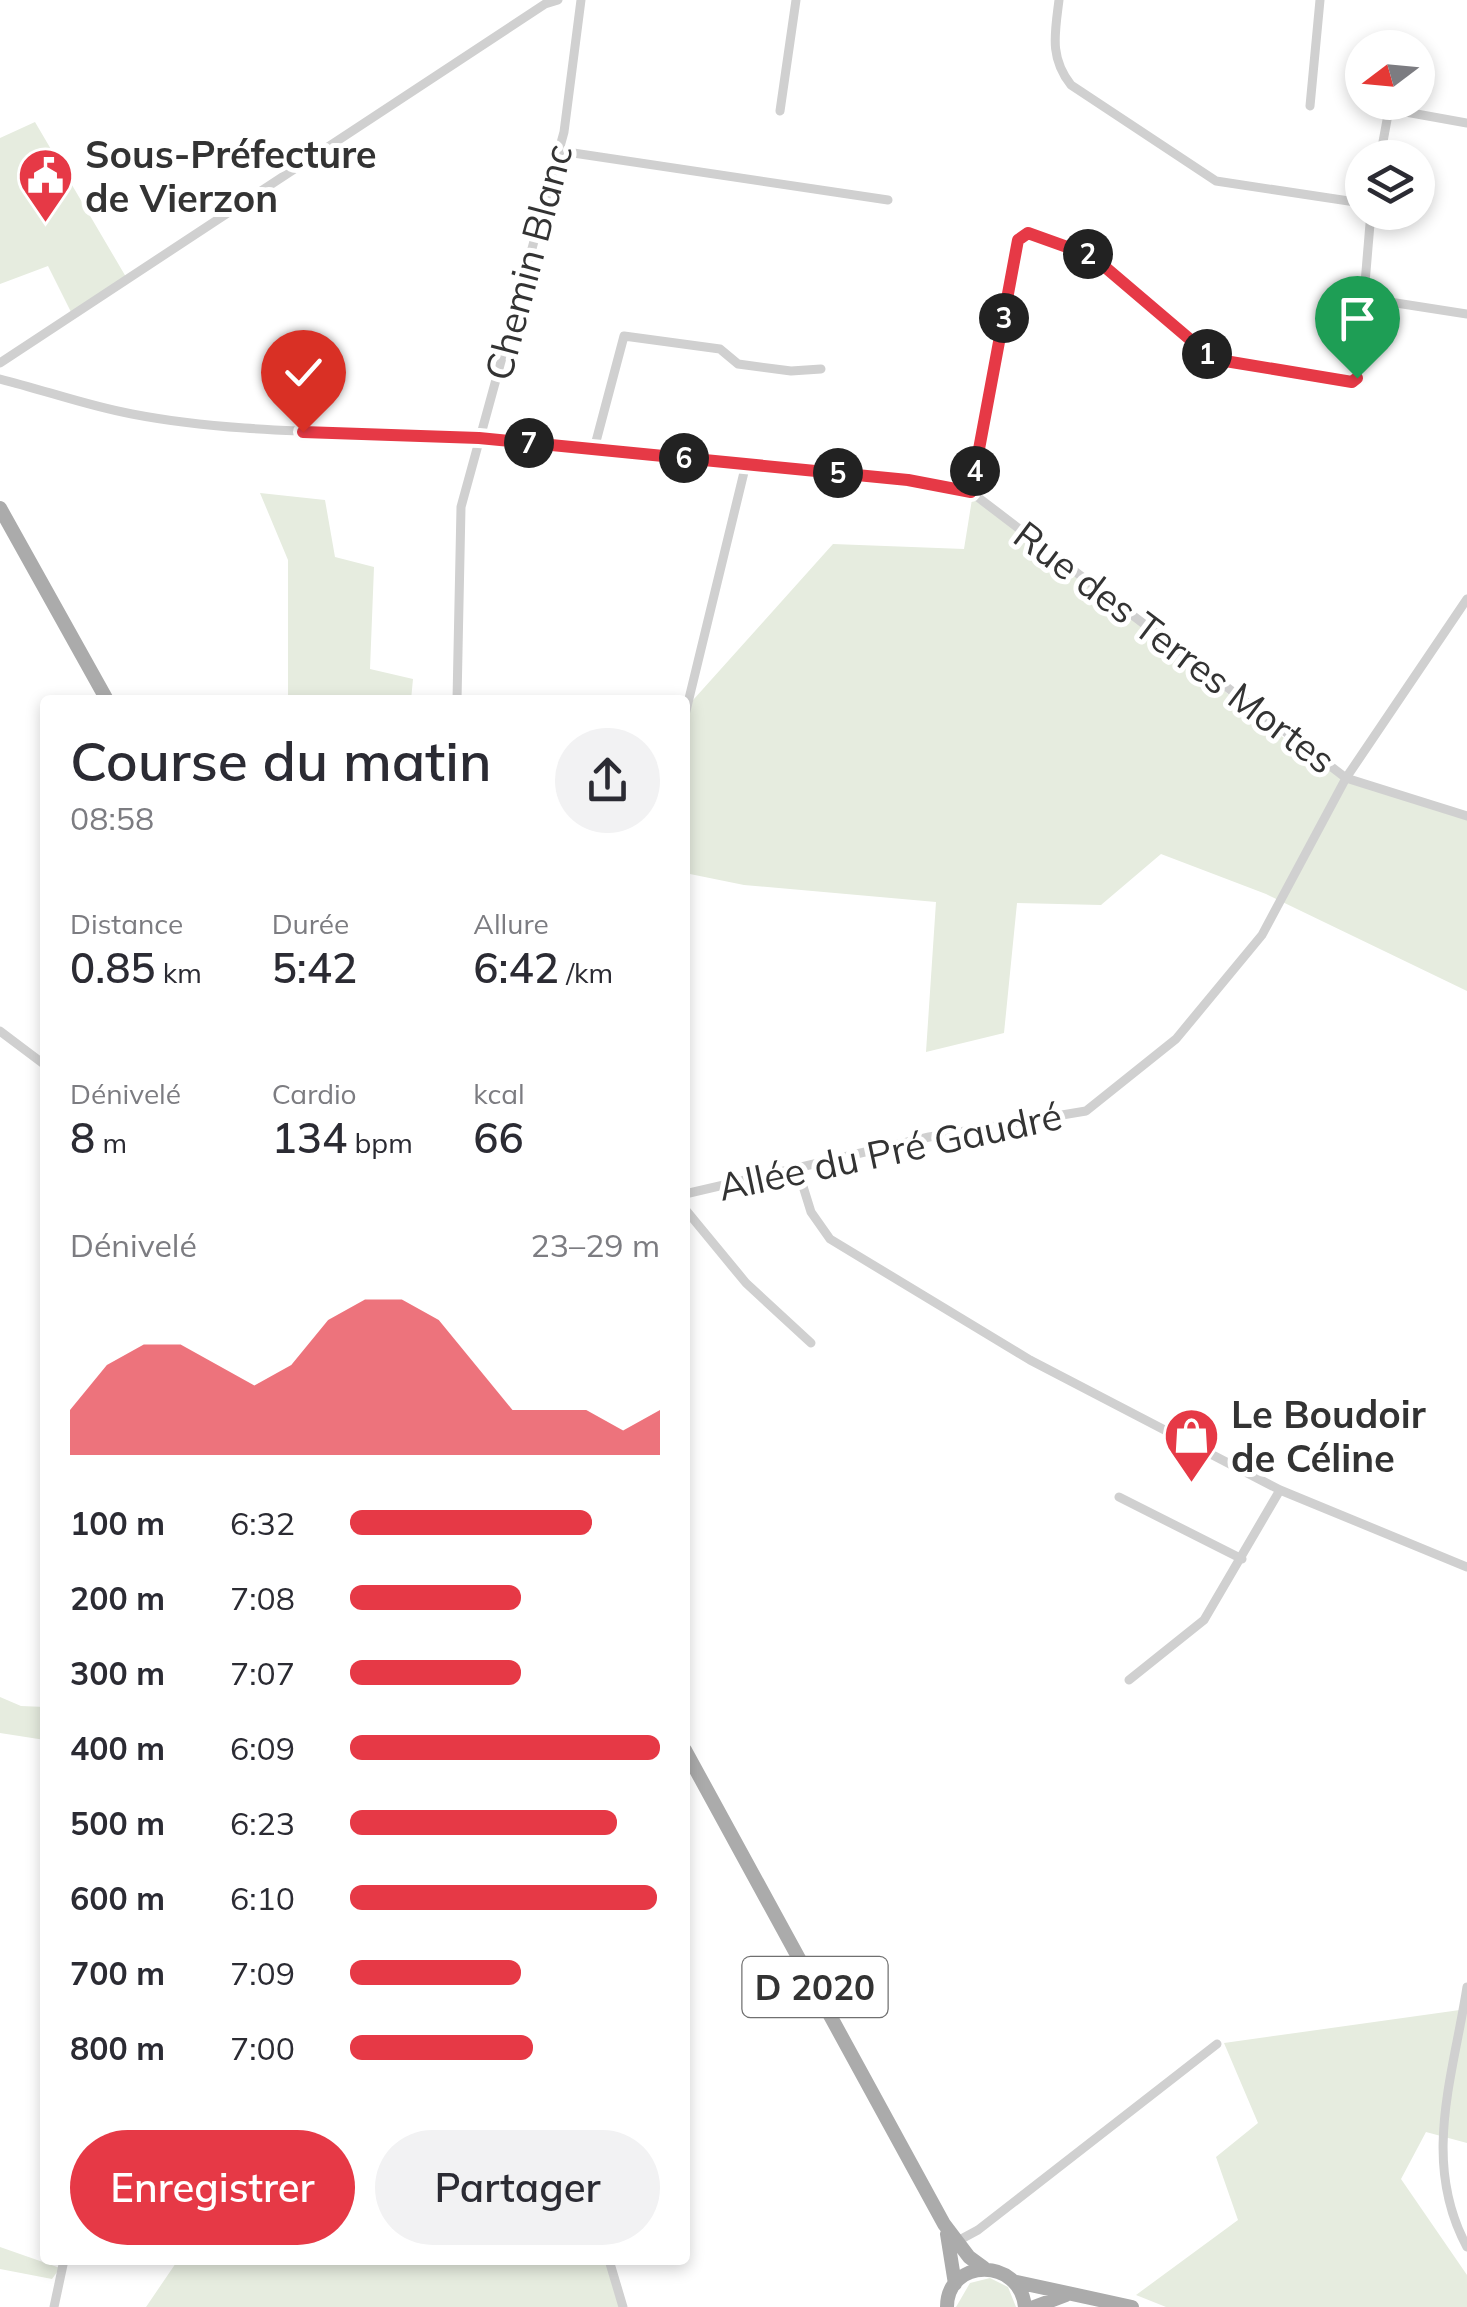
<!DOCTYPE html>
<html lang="fr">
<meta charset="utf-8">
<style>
body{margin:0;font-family:Mulish,sans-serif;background:#f2f2f3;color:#2b2b33;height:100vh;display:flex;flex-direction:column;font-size:38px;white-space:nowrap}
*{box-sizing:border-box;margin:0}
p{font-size:32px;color:#7c7c81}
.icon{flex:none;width:55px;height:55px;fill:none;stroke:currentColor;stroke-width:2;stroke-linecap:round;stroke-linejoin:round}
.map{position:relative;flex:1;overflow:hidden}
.side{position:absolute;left:40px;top:695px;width:650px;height:1570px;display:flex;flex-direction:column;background:#fff;border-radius:10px;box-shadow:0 5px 15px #0003}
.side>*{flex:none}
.needle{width:65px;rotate:254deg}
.fabs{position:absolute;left:1345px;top:30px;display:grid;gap:20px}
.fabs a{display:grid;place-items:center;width:90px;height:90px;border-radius:50%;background:#fff;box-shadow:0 5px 15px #0003;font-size:50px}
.pin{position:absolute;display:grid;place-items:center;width:85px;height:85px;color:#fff;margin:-102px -42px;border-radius:50% 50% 50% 0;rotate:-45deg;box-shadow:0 0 10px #0007}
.pin .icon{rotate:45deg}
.km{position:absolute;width:50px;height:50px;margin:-25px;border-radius:50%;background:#222;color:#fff;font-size:28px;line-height:50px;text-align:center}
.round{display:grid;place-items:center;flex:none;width:105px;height:105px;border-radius:52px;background:#f2f2f3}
.head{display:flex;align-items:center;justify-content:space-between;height:170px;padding:0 30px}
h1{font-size:55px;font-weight:600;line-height:75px}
.stats{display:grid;grid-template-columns:repeat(3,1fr);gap:15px;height:170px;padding:10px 30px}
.stats div{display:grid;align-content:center}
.stats b{font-size:42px;font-weight:600}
.stats small{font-size:28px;font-weight:400}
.stats p{font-size:28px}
.chart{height:280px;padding:20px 30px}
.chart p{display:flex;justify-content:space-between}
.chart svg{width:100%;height:180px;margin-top:10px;fill:#e63946;opacity:.7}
.action{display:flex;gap:20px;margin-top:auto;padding:20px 30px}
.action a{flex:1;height:115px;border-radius:60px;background:#e63946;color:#fff;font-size:40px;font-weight:600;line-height:115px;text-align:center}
.action a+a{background:#f2f2f3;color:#2b2b33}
ul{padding:0 30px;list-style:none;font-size:32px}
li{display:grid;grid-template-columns:160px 120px 1fr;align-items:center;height:75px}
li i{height:25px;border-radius:12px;background:#e63946}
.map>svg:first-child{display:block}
.green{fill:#e6ecdf}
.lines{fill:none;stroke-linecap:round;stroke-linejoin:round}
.minor{stroke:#d0d0d0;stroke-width:9}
.primary{stroke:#ababab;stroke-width:14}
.route-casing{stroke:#fff;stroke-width:20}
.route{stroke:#e63946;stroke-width:12}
.labels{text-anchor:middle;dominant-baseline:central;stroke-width:10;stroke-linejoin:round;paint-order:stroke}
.shield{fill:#fff;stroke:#707070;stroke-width:2.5}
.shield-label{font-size:35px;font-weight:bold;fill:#333}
.poi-label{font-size:38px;font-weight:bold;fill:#333;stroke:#fff;text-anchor:start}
.street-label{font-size:38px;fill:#333;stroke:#fff}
</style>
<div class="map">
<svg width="1467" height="2307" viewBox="0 0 1467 2307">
<rect width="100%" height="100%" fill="#fff"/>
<path class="green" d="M35 122 126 277 72 314 48 266 0 284V138Z
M260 493 325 500 335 557 374 567 370 669 413 679 411 700H288V560Z
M973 493 1317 764 1392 796 1467 816V991L1266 894 1161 854 1101 905 1017 903 1004 1033 926 1052 936 902 744 885 685 873V709L833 544 964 549Z
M0 1697 21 1706 45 1707V1740L0 1733Z
M1467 2009V2143L1426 2132 1401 2179 1467 2275V2307H1166L1136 2295 1238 2220 1216 2157 1258 2123 1224 2043Z
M0 2247 60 2268 52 2279 0 2269Z
M178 2260H612L622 2307H146Z
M990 2278 1008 2287 1016 2307H956L970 2283Z"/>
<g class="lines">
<path class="minor" d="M1059 0C1055 33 1049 57 1071 85L1216 181 1362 203
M1310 106 1320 0
M780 111 796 0
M560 151 888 200
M1380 158 1389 109 1467 123
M1364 298 1467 314
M0 363 545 4 558 0
M0 379C44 390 88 406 132 414 246 436 365 430 480 439 643 450 811 463 971 492L1346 778 1467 816
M594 449 624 336 720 349 738 364 791 371 821 369
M971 492 1018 240 1028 233 1092 256 1213 359 1352 382 1357 378 1371 212
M457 700 461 507 564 132 581 0
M685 715 746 464
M0 1031 45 1065
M797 1167 811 1212 830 1239 1030 1360 1280 1490 1467 1567
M685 1194 929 1137 1086 1111 1176 1039 1262 935 1346 778 1467 599
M685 1209 746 1283 811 1343
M1119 1497 1242 1559
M1129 1680 1204 1620 1280 1490
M1467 1987C1453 2077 1421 2162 1467 2247
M952 2244 978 2230 1217 2044
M609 2260 623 2307
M54 2307 64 2260"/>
<path class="primary" d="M0 508 107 700
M685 1750 944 2224 969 2257 984 2268
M947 2234 955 2284
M1017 2282 1132 2307
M947 2307C947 2258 1020 2257 1025 2307
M1034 2307 1066 2295"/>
</g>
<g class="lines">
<defs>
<path id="route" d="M303 432 479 438 908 480 971 492 1018 240 1028 233 1092 256 1213 359 1352 382 1357 378"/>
</defs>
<use href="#route" class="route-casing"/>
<use href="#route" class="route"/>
</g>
<defs>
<symbol id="civic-pin" viewBox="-11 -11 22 30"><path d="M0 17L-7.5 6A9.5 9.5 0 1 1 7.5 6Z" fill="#e63946" stroke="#fff"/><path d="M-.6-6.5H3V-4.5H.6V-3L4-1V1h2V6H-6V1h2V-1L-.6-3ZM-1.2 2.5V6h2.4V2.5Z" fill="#fff"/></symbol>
<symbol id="shop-pin" viewBox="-11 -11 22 30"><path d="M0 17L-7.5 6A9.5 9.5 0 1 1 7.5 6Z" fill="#e63946" stroke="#fff"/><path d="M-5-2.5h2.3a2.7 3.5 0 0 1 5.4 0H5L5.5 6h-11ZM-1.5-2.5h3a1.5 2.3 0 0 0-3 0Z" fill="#fff"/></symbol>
</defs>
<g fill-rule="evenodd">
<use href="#civic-pin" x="14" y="144" width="63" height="86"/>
<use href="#shop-pin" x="1160" y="1404" width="63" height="86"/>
</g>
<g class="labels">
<rect class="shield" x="742.5" y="1957" width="145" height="60" rx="8"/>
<g class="shield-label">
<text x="815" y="1987">D 2020</text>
</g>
<g class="poi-label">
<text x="85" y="154">Sous-Préfecture<tspan x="85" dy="44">de Vierzon</tspan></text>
<text x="1231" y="1414">Le Boudoir<tspan x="1231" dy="44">de Céline</tspan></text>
</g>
<g class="street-label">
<text transform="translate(528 262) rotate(-75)">Chemin Blanc</text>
<text transform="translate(1175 647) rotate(37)">Rue des Terres Mortes</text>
<text transform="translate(890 1151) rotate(-12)">Allée du Pré Gaudré</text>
</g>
</g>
</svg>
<div class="fabs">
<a><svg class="needle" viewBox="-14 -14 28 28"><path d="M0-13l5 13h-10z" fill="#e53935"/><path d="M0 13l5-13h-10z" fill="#7c7c81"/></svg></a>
<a><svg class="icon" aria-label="layers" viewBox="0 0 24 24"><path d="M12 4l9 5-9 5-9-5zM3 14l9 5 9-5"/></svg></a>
</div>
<div class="pin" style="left:1357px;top:378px;background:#1e9e55"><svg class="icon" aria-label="arrive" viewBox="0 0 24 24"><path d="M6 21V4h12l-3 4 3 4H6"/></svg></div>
<div class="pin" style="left:303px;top:432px;background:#d93025"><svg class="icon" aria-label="check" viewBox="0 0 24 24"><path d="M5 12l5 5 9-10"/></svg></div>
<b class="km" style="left:1207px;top:354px">1</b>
<b class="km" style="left:1088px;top:254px">2</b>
<b class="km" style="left:1004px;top:318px">3</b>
<b class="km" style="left:975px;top:471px">4</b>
<b class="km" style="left:838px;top:473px">5</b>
<b class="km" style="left:684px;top:458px">6</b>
<b class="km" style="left:529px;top:443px">7</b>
<section class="side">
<div class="head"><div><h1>Course du matin</h1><p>08:58</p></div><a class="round"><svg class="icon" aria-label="share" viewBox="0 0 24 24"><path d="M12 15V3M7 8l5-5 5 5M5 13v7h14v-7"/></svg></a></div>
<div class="stats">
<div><p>Distance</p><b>0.85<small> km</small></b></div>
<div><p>Durée</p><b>5:42</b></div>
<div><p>Allure</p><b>6:42<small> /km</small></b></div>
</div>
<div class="stats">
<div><p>Dénivelé</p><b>8<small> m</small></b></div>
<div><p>Cardio</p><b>134<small> bpm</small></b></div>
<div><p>kcal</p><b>66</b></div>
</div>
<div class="chart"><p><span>Dénivelé</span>23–29 m</p>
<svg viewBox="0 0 160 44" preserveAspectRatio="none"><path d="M0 44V33L10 22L20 17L30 17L40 22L50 27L60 22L70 11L80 6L90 6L100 11L110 22L120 33L130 33L140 33L150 38L160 33V44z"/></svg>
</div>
<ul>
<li><b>100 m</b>6:32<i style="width:78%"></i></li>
<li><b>200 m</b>7:08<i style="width:55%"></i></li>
<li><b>300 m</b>7:07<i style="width:55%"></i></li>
<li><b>400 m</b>6:09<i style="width:100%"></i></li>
<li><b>500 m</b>6:23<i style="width:86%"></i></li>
<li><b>600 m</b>6:10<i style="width:99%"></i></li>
<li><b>700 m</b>7:09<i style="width:55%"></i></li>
<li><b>800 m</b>7:00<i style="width:59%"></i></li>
</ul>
<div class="action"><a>Enregistrer</a><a>Partager</a></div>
</section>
</div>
